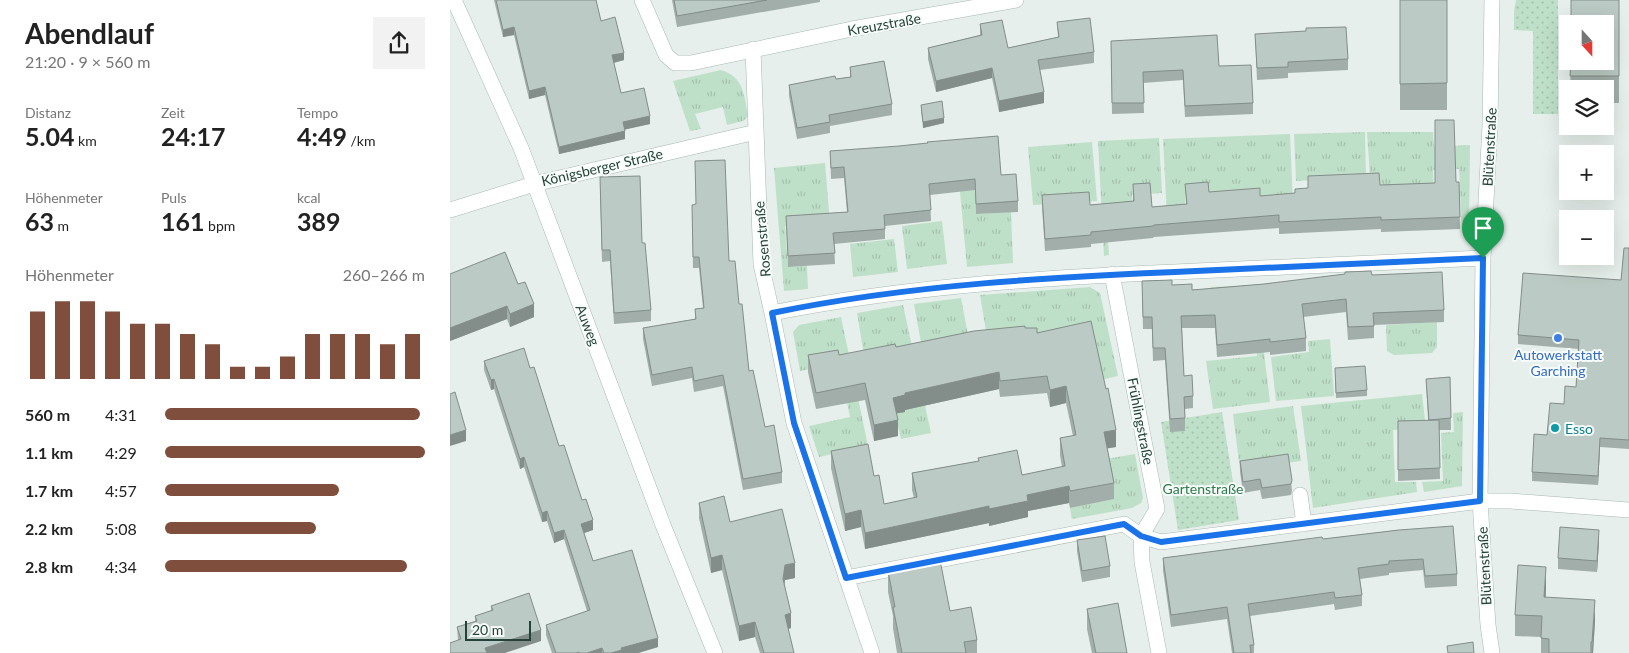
<!DOCTYPE html>
<html lang="de">
<meta charset="utf-8">
<style>
body{margin:0;font-family:Lato,sans-serif;background:#f2f2f2;color:#222;height:100vh;display:flex;flex-direction:column;font-size:19px;white-space:nowrap}
*{box-sizing:border-box;margin:0}
p{font-size:16px;color:#767676}
.icon{flex:none;width:28px;height:28px;fill:none;stroke:currentColor;stroke-width:2;stroke-linecap:round;stroke-linejoin:round}
.map{position:relative;flex:1;overflow:hidden}
.drawer{display:flex;flex-direction:column;background:#fff;width:450px}
.drawer>*{flex:none}
.needle{width:32px;rotate:159deg}
.fabs{position:absolute;left:1109px;top:15px;display:grid;gap:10px}
.fabs a{display:grid;place-items:center;width:55px;height:55px;border-radius:0px;background:#fff;box-shadow:0 5px 20px #0002;font-size:25px}
.scale{position:absolute;left:15px;bottom:12px;width:66px;box-sizing:border-box;padding-left:5px;border:2px solid #24423a;border-top:0;font-size:14px;line-height:18px;white-space:nowrap;color:#24423a;-webkit-text-stroke:4px #f7fbf9;paint-order:stroke}
.pin{position:absolute;display:grid;place-items:center;width:42px;height:42px;color:#fff;margin:-51px -21px;border-radius:50% 50% 50% 0;rotate:-45deg;box-shadow:0 0 5px #0007}
.pin .icon{rotate:45deg}
.round{display:grid;place-items:center;flex:none;width:52px;height:52px;border-radius:0px;background:#f2f2f2}
.overview{display:flex;align-items:center;justify-content:space-between;height:85px;padding:0 25px}
h1{font-size:28px;font-weight:700;line-height:38px}
.metrics{display:grid;grid-template-columns:repeat(3,1fr);gap:8px;height:85px;padding:5px 25px}
.metrics div{display:grid;align-content:center}
.metrics b{font-size:25px;font-weight:700}
.metrics small{font-size:14px;font-weight:400}
.metrics p{font-size:14px}
.chart{height:140px;padding:10px 25px}
.chart p{display:flex;justify-content:space-between}
.chart svg{width:100%;height:90px;margin-top:5px;stroke:#804e3d;stroke-width:6}
ul{padding:0 25px;list-style:none;font-size:16px}
li{display:grid;grid-template-columns:80px 60px 1fr;align-items:center;height:38px}
li i{height:12px;border-radius:6px;background:#804e3d}
main{display:flex;flex:1;min-height:0}
.map>svg:first-child{display:block}
.grass{fill:url(#grass-tufts)}
.park{fill:url(#park-dots)}
.lines{fill:none;stroke-linecap:round;stroke-linejoin:round}
.minor-casing{stroke:#a8b8b2;stroke-width:16}
.minor{stroke:#fff;stroke-width:15}
.wall{fill:#a1aea9}
.shaded-wall{fill:#838d89}
.building{fill:#bbcac4;stroke:#838d89}
.route-casing{stroke:#fff;stroke-width:10}
.route{stroke:#1a73e8;stroke-width:6}
.shop-dot{fill:#3f7fe0;stroke:#f7fbf9;stroke-width:2}
.culture-dot{fill:#0f9aa8;stroke:#f7fbf9;stroke-width:2}
.labels{text-anchor:middle;dominant-baseline:central;stroke-width:4;stroke-linejoin:round;paint-order:stroke}
.street-label{font-size:14px;fill:#24423a;stroke:#f7fbf9}
.shop-label{font-size:14px;fill:#366cbe;stroke:#f7fbf9}
.culture-label{font-size:14px;fill:#0d838f;stroke:#f7fbf9;text-anchor:start}
.park-label{font-size:14px;fill:#2d7a4b;stroke:#f7fbf9}
</style>
<main>
<section class="drawer">
<div class="overview"><div><h1>Abendlauf</h1><p>21:20 · 9 × 560 m</p></div><a class="round"><svg class="icon" aria-label="share" viewBox="0 0 24 24"><path d="M12 15V3M7 8l5-5 5 5M5 13v7h14v-7"/></svg></a></div>
<div class="metrics">
<div><p>Distanz</p><b>5.04<small> km</small></b></div>
<div><p>Zeit</p><b>24:17</b></div>
<div><p>Tempo</p><b>4:49<small> /km</small></b></div>
</div>
<div class="metrics">
<div><p>Höhenmeter</p><b>63<small> m</small></b></div>
<div><p>Puls</p><b>161<small> bpm</small></b></div>
<div><p>kcal</p><b>389</b></div>
</div>
<div class="chart"><p><span>Höhenmeter</span>260–266 m</p>
<svg viewBox="0 0 160 44" preserveAspectRatio="none"><path d="M5 44V11M15 44V6M25 44V6M35 44V11M45 44V17M55 44V17M65 44V22M75 44V27M85 44V38M95 44V38M105 44V33M115 44V22M125 44V22M135 44V22M145 44V27M155 44V22"/></svg>
</div>
<ul>
<li><b>560 m</b>4:31<i style="width:98%"></i></li>
<li><b>1.1 km</b>4:29<i style="width:100%"></i></li>
<li><b>1.7 km</b>4:57<i style="width:67%"></i></li>
<li><b>2.2 km</b>5:08<i style="width:58%"></i></li>
<li><b>2.8 km</b>4:34<i style="width:93%"></i></li>
</ul>
</section>
<div class="map">
<svg width="1179" height="653" viewBox="0 0 1179 653">
<defs>
<pattern id="grass-tufts" width="24" height="20" patternUnits="userSpaceOnUse" patternTransform="scale(1.25)"><rect width="24" height="20" fill="#bfe0c8"/><path d="M3 7l-1-3M5 7V3M7 7l1-3M15 17l-1-3M17 17v-4M19 17l1-3" fill="none" stroke="#a4c1ad"/></pattern>
<pattern id="park-dots" width="8" height="8" patternUnits="userSpaceOnUse" patternTransform="scale(1.25)"><rect width="8" height="8" fill="#bfe0c8"/><path d="M2 2h.1M6 6h.1" fill="none" stroke="#a4c1ad" stroke-width="1.8" stroke-linecap="round"/></pattern>
</defs>
<rect width="100%" height="100%" fill="#e6efeb"/>
<path class="grass" d="M271 70C294 77 294 95 298 116L293 121 277 125 273 107 245 114 251 129 240 131 223 81Z
M915 132 916 178 846 181 844 134Z
M917 132H983L984 147 1020 145 1019 230H1012L1009 169 983 170 984 193 931 195 930 177H920Z
M840 134 843 204 811 206 810 189 735 194V215L717 217 713 139Z
M709 138 712 193 682 195 683 212 656 214 659 255 654 256 648 141Z
M642 142 647 201 583 205 578 147Z
M375 163 380 223 335 226 338 267 357 266 358 289 334 291 324 168Z
M508 170 525 188 526 214 561 212 563 263 517 267Z
M492 221 497 264 457 269 452 226Z
M444 239 448 272 403 277 400 244Z
M806 285 820 402 763 409 756 361 807 356 801 295 762 298 761 287Z
M640 287 650 293 668 376 650 380 574 334 536 331 530 295Z
M511 298 519 340 472 348 464 304Z
M453 305 481 433 451 439 445 414 416 367 407 313Z
M391 317 418 446 369 457 359 426 400 417 389 363 350 371 343 332 349 325Z
M987 322V347L982 353 944 355 937 351 936 325Z
M880 339 884 396 826 401 821 357 859 352 858 341Z
M972 394 976 428 943 430 945 482H966L967 492 863 508 851 406Z
M843 406 851 461 790 470 783 414Z
M1013 412 1012 486 974 492 972 482 993 481 991 433 1004 432 1003 413Z
M685 454 693 498 691 503 682 508 622 519 620 508 663 499 656 459Z"/>
<path class="park" d="M1066 0H1108V114H1083V31L1064 30V11Z
M772 412 789 520 728 530 711 422Z"/>
<g class="lines">
<defs>
<path id="minor" d="M4 0 71 148 213 525 265 653
M192 0 216 55 225 63H241L402 29 566 0
M303 49 311 264 322 313 344 423 422 653
M0 210 84 184 306 132
M662 274 707 509 691 536 692 562 709 653
M322 313C462 285 605 277 746 271 842 267 937 262 1033 258
M850 495 854 524
M396 578 674 524 691 536 711 542 1030 501H1060L1179 510
M1042 653 1038 625 1030 501 1033 258 1040 125 1042 0"/>
</defs>
<use href="#minor" class="minor-casing"/>
<use href="#minor" class="minor"/>
</g>
<path class="wall" d="M44 0H146L151 21 174 60 164 63 171 93 200 124 175 129V139L109 154 95 95 79 99 64 35 53 37Z
M222 0H370V2L227 27Z
M950 0H997V110H950Z
M1169 0V103H1155V89H1120L1121 61Z
M607 22 644 52V63L590 70 594 103 549 112 542 78 486 92 478 59V48L530 35V24L558 48 608 37Z
M805 34 898 59V70L838 73V78L807 80Z
M661 41 769 66 803 103V114L735 117 733 80 693 83 694 113 662 114Z
M400 67 442 104V115L380 126V133L347 139 339 96V85L400 77Z
M471 105 494 123 473 128 471 110Z
M380 151 551 175 568 201V212L526 214 525 190 480 195 481 221 435 226V239L384 244 385 264 338 267 336 216 397 212 394 178 381 179Z
M858 176 930 185 1009 182 1010 229 931 232V229L829 234V228L704 237 703 238 641 244V247L595 251 592 207V195L640 205 683 201V184L702 207 736 204 735 184 759 192 810 196 845 193 858 188Z
M150 189 192 243 201 310V321L164 324 160 261 152 262Z
M242 216 279 261 289 304 299 371 315 427 332 472V483L293 490 273 386 244 392 242 378 202 386 193 339V328L245 319V309L253 308 249 268H243Z
M1179 248V449L1150 447 1148 485 1082 481V472L1097 435 1114 404 1126 387 1129 349 1068 344V335L1171 280Z
M0 274 68 284 84 317 60 327 57 319 0 341Z
M922 275 994 310V322L924 325V338L898 340 896 312 853 317 856 338V351L820 355V352L767 357 765 328H732L734 376 743 396V408L735 409V431L720 432 715 360 703 361 702 329H693L692 293 722 285 742 290Z
M575 328 587 333 666 447 657 448 664 483V499L620 508 619 503 578 511V517L539 526V523L415 549 411 527 395 531 381 468V451L424 476 434 504 464 498 462 490V473L528 461V458L572 475 612 467 610 455V438L623 436 616 403 600 407 597 393 550 397 549 389 455 410V412L446 413 448 436 424 441 415 400 366 409 358 372V355H389Z
M34 361 80 368 109 446 132 500 143 530 134 533 143 561 208 647 188 653H102L96 635V625L137 611 114 539 104 543 97 521 92 522 74 467 70 469 44 389 41 390 34 370Z
M885 374 917 390V396L886 398Z
M1000 377 1001 430H989L990 479 948 481V421L978 420 976 379Z
M838 454 842 491 841 495 812 499 810 490 793 493 790 472V461Z
M249 503 280 522 345 578 335 580 334 584 341 628 338 629 344 653H310L305 637 289 641 272 570 261 573 249 518Z
M949 530 1007 574V586L975 588 973 570 939 573V575L910 579 912 595V606L885 610 884 604 800 616 804 645V653H782L777 619 721 627 713 570V558Z
M627 540 660 566V577L632 582 627 551Z
M1149 541 1147 572 1108 569V558Z
M438 571 500 611 527 640V653H447L443 628V616L438 592Z
M1096 589V597L1145 621 1143 653H1091V637L1065 636V615Z
M41 606 91 641 8 640 7 627 25 621V616L41 611Z
M637 609 677 653H642L637 629Z"/>
<path class="shaded-wall" d="M64 27V35L53 37V30Z
M174 53V60L162 63V55Z
M542 68V78L486 92V81Z
M95 87V95L79 99V91Z
M594 92V103L549 112V101Z
M200 116V124L173 130V122Z
M494 118V123L473 128V122Z
M175 131V139L109 154V147Z
M84 304V317L60 327V314Z
M57 306V319L0 341V328Z
M549 372V389L455 410V412L443 414V398L455 393Z
M44 379V389L41 390V380Z
M616 386V403L600 407V390Z
M448 420V436L424 441V425Z
M16 430V441L0 446V435Z
M666 430V447L654 449V432Z
M1150 438V447L1148 485V476Z
M74 457V467L70 469V459Z
M619 486V503L578 511V517L539 526V509L577 495Z
M539 506V523L415 549V533Z
M411 510V527L395 531V514Z
M97 511V521L92 522V513Z
M143 520V530L131 534V524Z
M114 530V539L104 543V533Z
M1149 530V541L1147 572V561Z
M272 555V570L261 573V558Z
M345 563V578L335 580 333 595V579L335 565Z
M1096 567V589L1094 618V597Z
M1145 600V621L1143 653H1142Z
M341 613V628L335 630V615Z
M305 622V637L289 641V626Z
M91 630V641L55 653H35V648Z
M208 638V647L188 653H161L171 648Z
M152 648V653H137Z"/>
<path class="building" d="M46 0H146L151 21 165 17 174 53 162 55 171 93 194 88 200 116 173 122 175 131 109 147 95 87 79 91 64 27 53 30Z
M224 0H317L227 16Z
M950 0H997V83L950 84Z
M1121 0H1169V76H1120L1121 61H1155V24H1121Z
M640 18 644 52 588 60 594 92 549 101 542 68 486 81 478 48 532 35 530 24 552 20 558 48 609 37 607 22Z
M896 27 898 59 838 62V67L807 68 805 34 856 31V28Z
M767 35 769 66 801 65 803 103 735 106 733 70 693 72 694 103H662L661 41Z
M434 61 442 104 379 115 380 122 347 128 339 85 385 76 386 79 401 77 400 67Z
M492 101 494 118 473 122 471 105Z
M985 120H1004L1006 182H1009L1010 217 931 220V217L829 222V215L704 225 703 226 641 232V235L595 239 592 195 639 192 640 205 684 201 683 184 700 183 702 207 737 204 735 184 758 182 759 192 810 188V196L845 193V189L858 188V176L929 173 930 185 985 183Z
M548 136 551 175 566 174 568 201 526 204 525 179 479 184 481 210 434 215 435 229 383 233 385 253 338 256 336 216 398 212 394 167 381 168 380 151 449 146 478 143 477 142Z
M275 160 279 261H285L289 304H292L299 371 303 370 315 427 324 425 332 472 293 479 273 375 244 381 242 367 202 375 193 328 246 319 245 309 254 308 249 257H243L242 205 246 204 245 161Z
M190 176 192 243H195L201 310 164 313 160 250H152L150 177Z
M1174 248H1179V440L1150 438 1148 476 1082 472 1084 434 1097 435 1100 403 1114 404 1115 386 1126 387 1129 340 1068 335 1073 273 1171 280Z
M55 252 68 284 75 282 84 304 60 314 57 306 0 328V274Z
M921 271 922 275 992 272 994 310 923 313 924 326 898 327 896 299 852 304 856 338 820 342V339L767 345 765 315 731 316 734 376 742 375 743 396 734 397 735 418 720 419 715 348H703L702 317H693L692 281 722 280V285L742 284V290L814 284 895 274V272Z
M641 321 656 389 658 388 666 430 654 432 664 483 620 491 619 486 577 495 578 501 539 509V506L415 533 411 510 395 514 381 451 418 444 424 476 429 475 434 504 467 497 462 473 529 461 528 458 567 450 572 475 615 466 610 438 626 435 616 386 600 390 597 376 550 381 549 372 455 393V395L443 398 448 420 424 425 415 383 366 393 358 355 388 350 389 355 445 344 446 347 524 331 575 326V328H587V333Z
M74 348 80 368 84 367 109 446 114 445 132 500 136 499 143 520 131 524 143 561 182 550 208 638 171 648 172 650 161 653H154L152 648 137 653H129V652L126 653H106L96 625 140 610 114 530 104 533 97 511 92 513 74 457 70 459 44 379 41 380 34 361Z
M915 366 917 390 886 393 885 368Z
M1000 377 1001 418 979 420 976 379Z
M5 392 16 430 0 435V394Z
M989 420 990 468 948 470V421Z
M838 454 842 480 841 484 812 488 810 479 793 482 790 461Z
M274 496 280 522 332 509 345 563 335 565 333 579 341 613 335 615 344 653H314L305 622 289 626 272 555 261 558 249 503Z
M1003 526 1007 574 975 576 973 559 939 561V564L908 568 912 595 885 598 884 592 798 604 804 645H800L801 653H784L777 607 721 615 713 558 872 537 873 539 949 530Z
M1110 527 1149 530 1147 561 1108 558Z
M655 536 660 566 632 571 627 540Z
M490 560 500 611 521 607 527 640 514 642 516 653H452L443 607H445L438 571Z
M1068 565 1096 567 1094 597 1145 600 1142 642H1141V653H1099V639L1091 638 1092 616 1065 615Z
M79 593 91 630 35 648 37 653H0V643L11 639 7 627 27 621 25 616 43 610 41 606Z
M668 603 677 653H646L637 609Z
M1023 642 1024 653H998L997 646Z"/>
<g class="lines">
<defs>
<path id="route" d="M1033 258 1030 501 711 542 691 536 674 524 396 578 344 423 322 313C462 284 605 277 746 271 842 267 937 262 1033 258Z"/>
</defs>
<use href="#route" class="route-casing"/>
<use href="#route" class="route"/>
</g>
<circle class="shop-dot" cx="1108" cy="338" r="5"/>
<circle class="culture-dot" cx="1105" cy="428" r="5"/>
<g class="labels">
<g class="street-label">
<text transform="translate(434 24) rotate(-10)">Kreuzstraße</text>
<text transform="translate(1039 147) rotate(-87)">Blütenstraße</text>
<text transform="translate(152 167) rotate(-13)">Königsberger Straße</text>
<text transform="translate(312 239) rotate(-95)">Rosenstraße</text>
<text transform="translate(138 325) rotate(69)">Auweg</text>
<text transform="translate(691 421) rotate(79)">Frühlingstraße</text>
<text transform="translate(1034 566) rotate(-93)">Blütenstraße</text>
</g>
<g class="shop-label">
<text x="1108" y="354">Autowerkstatt<tspan x="1108" dy="16">Garching</tspan></text>
</g>
<g class="culture-label">
<text x="1115" y="428">Esso</text>
</g>
<g class="park-label">
<text x="753" y="488">Gartenstraße</text>
</g>
</g>
</svg>
<div class="fabs">
<a><svg class="needle" viewBox="-14 -14 28 28"><path d="M0-13l5 13h-10z" fill="#e53935"/><path d="M0 13l5-13h-10z" fill="#767676"/></svg></a>
<a><svg class="icon" aria-label="layers" viewBox="0 0 24 24"><path d="M12 4l9 5-9 5-9-5zM3 14l9 5 9-5"/></svg></a>
<a>+</a>
<a>−</a>
</div>
<div class="scale">20 m</div>
<div class="pin" style="left:1033px;top:258px;background:#1e9e55"><svg class="icon" aria-label="arrive" viewBox="0 0 24 24"><path d="M6 21V4h12l-3 4 3 4H6"/></svg></div>
</div>
</main>
